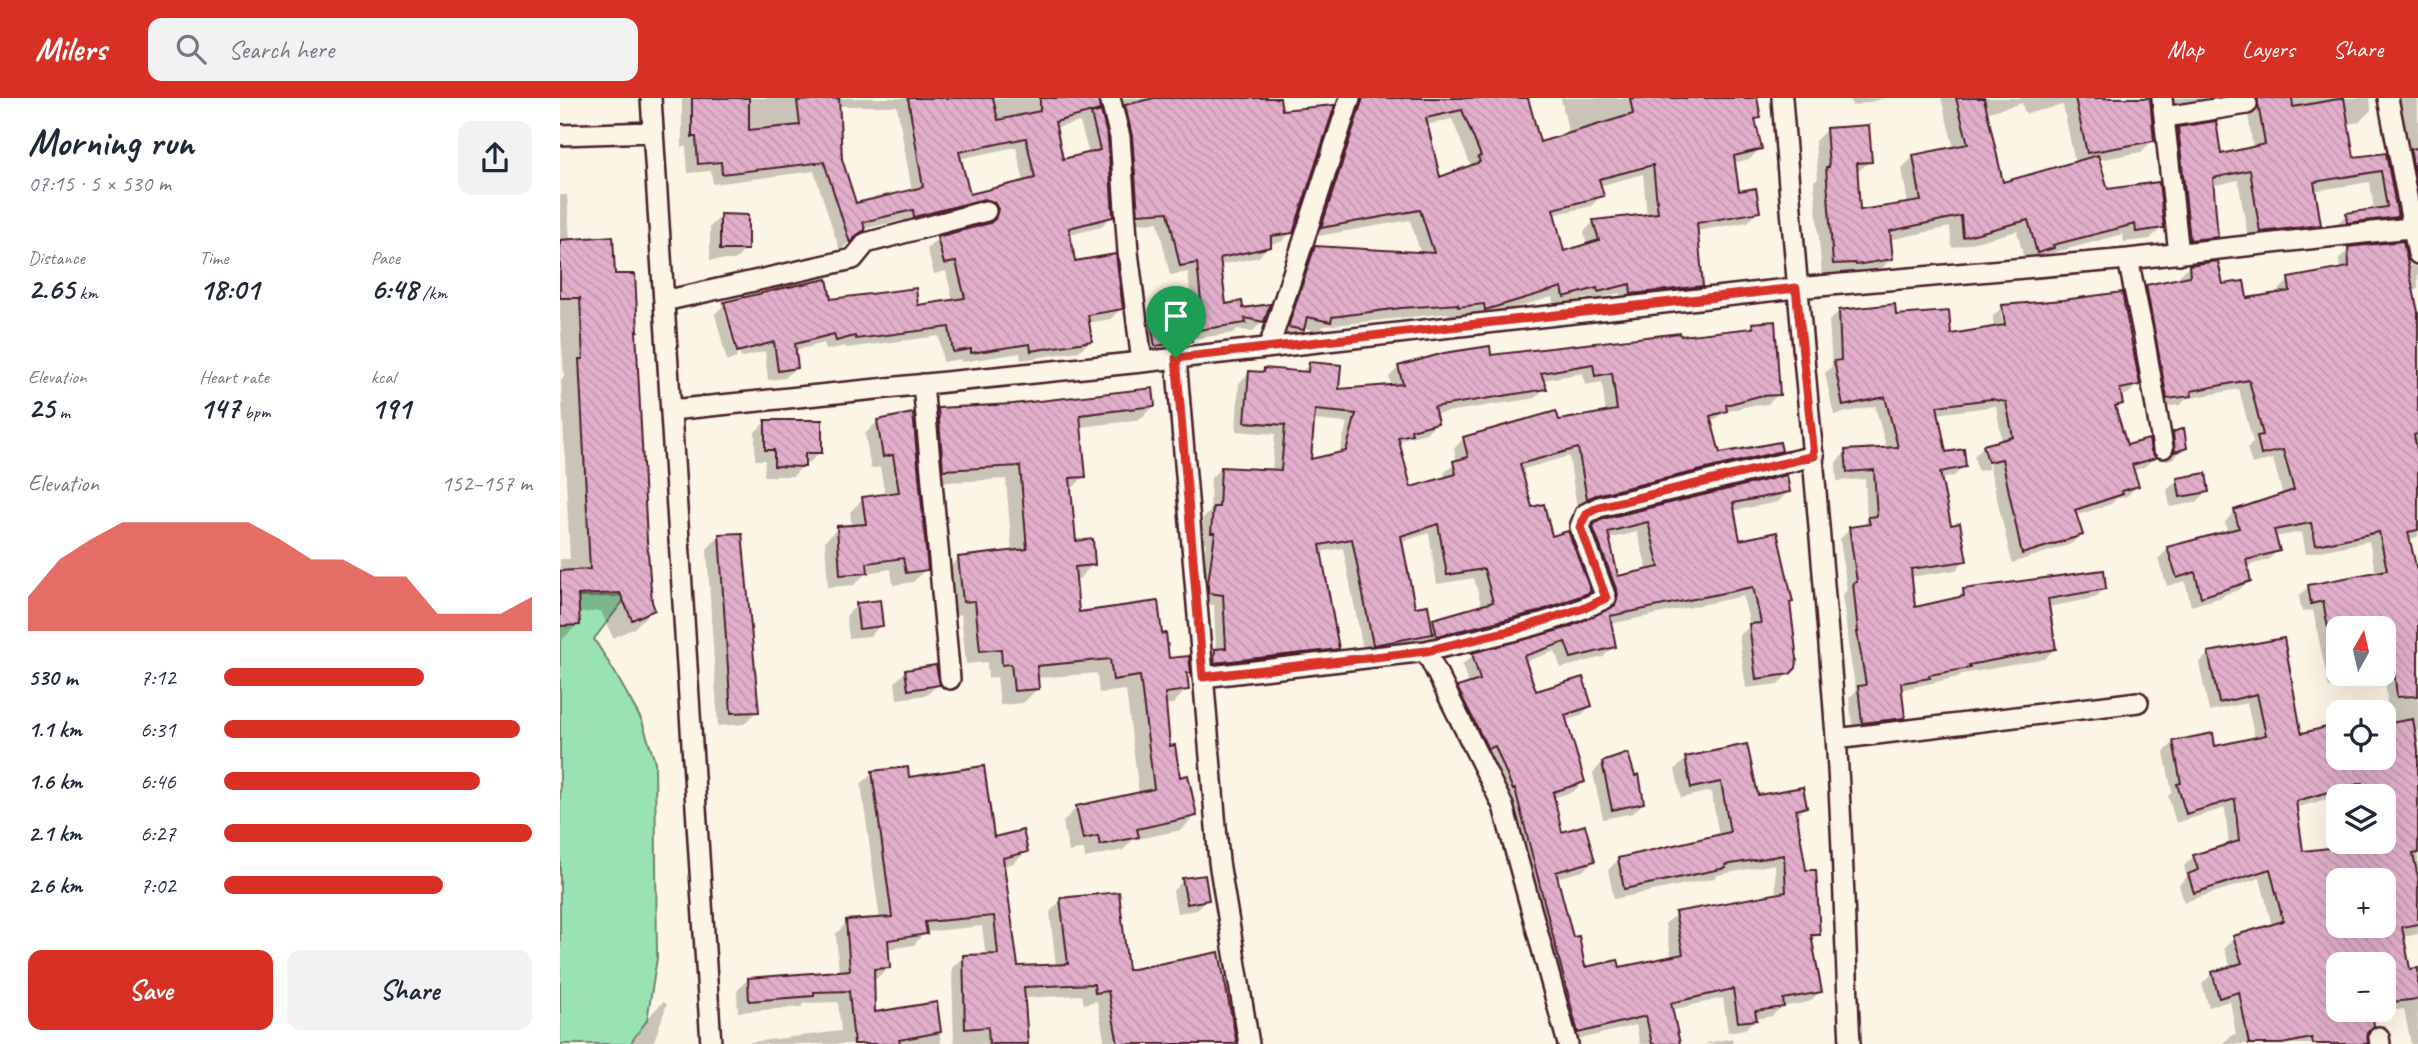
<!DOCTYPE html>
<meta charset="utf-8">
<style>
body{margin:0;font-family:Caveat,sans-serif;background:#f2f2f3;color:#1f2937;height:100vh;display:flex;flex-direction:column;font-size:26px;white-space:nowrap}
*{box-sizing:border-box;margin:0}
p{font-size:23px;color:#747a83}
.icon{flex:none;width:38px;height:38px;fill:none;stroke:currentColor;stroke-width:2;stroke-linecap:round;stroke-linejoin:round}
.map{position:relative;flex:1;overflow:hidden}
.panel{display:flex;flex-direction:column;background:#fff;width:560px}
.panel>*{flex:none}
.needle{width:46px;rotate:8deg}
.fabs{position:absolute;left:1766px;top:518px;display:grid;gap:14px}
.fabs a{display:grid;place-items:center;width:70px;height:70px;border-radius:14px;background:#fff;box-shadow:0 7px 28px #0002;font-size:35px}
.pin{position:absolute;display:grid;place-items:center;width:60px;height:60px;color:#fff;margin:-72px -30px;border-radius:50% 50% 50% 0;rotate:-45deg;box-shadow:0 0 7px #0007}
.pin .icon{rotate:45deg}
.round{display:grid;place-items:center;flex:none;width:74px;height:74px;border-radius:14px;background:#f2f2f3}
.head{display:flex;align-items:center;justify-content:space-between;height:119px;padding:0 28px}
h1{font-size:38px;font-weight:600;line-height:52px}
.figures{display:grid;grid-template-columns:repeat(3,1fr);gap:10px;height:119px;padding:7px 28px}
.figures div{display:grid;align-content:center}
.figures b{font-size:30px;font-weight:600}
.figures small{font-size:19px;font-weight:400}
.figures p{font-size:19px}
.chart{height:196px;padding:14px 28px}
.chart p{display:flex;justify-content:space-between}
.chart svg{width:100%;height:126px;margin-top:7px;fill:#d93025;opacity:.7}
.cta{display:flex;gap:14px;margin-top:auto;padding:14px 28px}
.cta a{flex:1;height:80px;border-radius:14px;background:#d93025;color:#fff;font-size:28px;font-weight:600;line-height:80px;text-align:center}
.cta a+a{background:#f2f2f3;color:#1f2937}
ul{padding:0 28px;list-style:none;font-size:23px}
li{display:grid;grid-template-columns:112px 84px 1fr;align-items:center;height:52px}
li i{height:18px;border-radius:9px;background:#d93025}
header{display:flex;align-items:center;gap:42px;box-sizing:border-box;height:98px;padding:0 35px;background:#d93025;color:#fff}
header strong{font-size:33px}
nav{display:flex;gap:38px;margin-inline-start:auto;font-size:24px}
.search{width:490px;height:63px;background:#f2f2f3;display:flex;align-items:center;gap:18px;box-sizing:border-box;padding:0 24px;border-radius:14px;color:#747a83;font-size:26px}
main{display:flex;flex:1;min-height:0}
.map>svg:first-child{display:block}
.pitch{fill:#99e3b2;stroke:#72816e;stroke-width:2}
.shadow{fill:#0003;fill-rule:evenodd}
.building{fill:url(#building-back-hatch);stroke:#4a1f2b;stroke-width:2;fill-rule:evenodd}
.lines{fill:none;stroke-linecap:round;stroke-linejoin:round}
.minor-casing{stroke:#4a1f2b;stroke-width:24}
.minor{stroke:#fcf5e5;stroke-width:19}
.route-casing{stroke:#fff;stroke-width:14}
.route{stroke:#d93025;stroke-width:9}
</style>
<header>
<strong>Milers</strong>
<div class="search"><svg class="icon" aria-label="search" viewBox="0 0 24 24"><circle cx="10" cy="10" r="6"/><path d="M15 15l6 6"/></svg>Search here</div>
<nav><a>Map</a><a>Layers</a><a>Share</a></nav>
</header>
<main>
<section class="panel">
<div class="head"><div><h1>Morning run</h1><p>07:15 · 5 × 530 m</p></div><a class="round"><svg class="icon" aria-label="share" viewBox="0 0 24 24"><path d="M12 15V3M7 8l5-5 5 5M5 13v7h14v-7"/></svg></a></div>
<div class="figures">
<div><p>Distance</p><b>2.65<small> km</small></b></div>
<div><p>Time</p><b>18:01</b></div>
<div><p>Pace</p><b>6:48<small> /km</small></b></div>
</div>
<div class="figures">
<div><p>Elevation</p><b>25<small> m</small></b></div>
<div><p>Heart rate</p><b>147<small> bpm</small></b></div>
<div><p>kcal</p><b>191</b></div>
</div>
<div class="chart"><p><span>Elevation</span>152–157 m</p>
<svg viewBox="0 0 160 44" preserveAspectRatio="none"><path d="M0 44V32L10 19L20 12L30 6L40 6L50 6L60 6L70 6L80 12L90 19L100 19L110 25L120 25L130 38L140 38L150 38L160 32V44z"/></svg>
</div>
<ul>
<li><b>530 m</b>7:12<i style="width:65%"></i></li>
<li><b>1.1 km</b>6:31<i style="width:96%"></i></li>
<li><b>1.6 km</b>6:46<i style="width:83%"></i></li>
<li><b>2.1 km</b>6:27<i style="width:100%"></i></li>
<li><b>2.6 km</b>7:02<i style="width:71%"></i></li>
</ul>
<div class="cta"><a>Save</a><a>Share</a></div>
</section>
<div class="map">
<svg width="1858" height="946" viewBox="0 0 1858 946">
<defs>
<pattern id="building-back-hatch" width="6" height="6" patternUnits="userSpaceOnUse" patternTransform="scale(1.75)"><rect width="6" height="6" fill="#e2afcb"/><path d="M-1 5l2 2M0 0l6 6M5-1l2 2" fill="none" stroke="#c396ae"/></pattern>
</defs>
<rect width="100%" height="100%" fill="#fcf5e5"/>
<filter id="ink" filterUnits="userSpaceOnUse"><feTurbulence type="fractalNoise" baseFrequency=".0143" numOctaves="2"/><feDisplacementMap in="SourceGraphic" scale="14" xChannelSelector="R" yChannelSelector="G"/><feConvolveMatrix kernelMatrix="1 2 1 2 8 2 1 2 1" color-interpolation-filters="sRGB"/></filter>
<g filter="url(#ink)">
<path class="pitch" d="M68 497 34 541 54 573 82 623 95 664 97 860 87 922 70 946H0V500Z"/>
<path class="shadow" d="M122 0H246V4L279 0H537L546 41 551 118 541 129 509 137 513 165 561 210 551 221 527 225 530 243 519 253 461 262 460 255 401 264V261L383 264 379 238 286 250 285 248 266 252 264 245 234 253 236 269 225 280 208 282 205 253 181 260 168 211H164L177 260 167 263 155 216 165 206 270 203 357 209 393 204 386 173 374 176 367 151 378 140 428 127 425 115 344 129 343 122 303 131 280 153 254 73 153 86 151 73 128 75 126 49H122ZM278 8H337L352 93 295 107 280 61ZM520 24 529 56 502 63 495 30ZM456 49 464 84 408 98 399 61Z
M545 0H718L732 134 721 144 709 146 699 159 660 167 664 208 682 212 703 223 692 234 677 231 674 235 632 241 620 252 585 258 581 232 591 222 632 215 628 174 610 177 598 124 568 126Z
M795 0H967L978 46 1009 38 1001 0H1195L1199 20 1194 25 1200 50 1190 61 1173 65 1177 95 1198 113 1188 124 1136 133 1141 188 1131 198 1061 206 1060 195 1028 203 1027 200 994 208 992 199 915 221 913 216 888 219V215L764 228 759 233 743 230 732 242 719 239 745 161 755 150 861 156 850 122 752 139ZM892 21 911 68 879 82 866 27ZM1083 76 1087 118 1034 123 1024 134 1027 148 1002 155 993 117 1031 108 1042 97 1039 88Z
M1290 0H1326L1292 8Z
M1381 0H1588L1593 42 1581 54 1538 62 1547 93 1602 129 1590 141 1564 144 1563 136 1485 157 1480 161 1465 165 1457 133 1392 150 1390 129 1329 142 1332 160 1320 172 1284 178V176L1262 177 1254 83 1258 80 1255 43 1267 31 1310 63 1296 75 1298 114 1348 106 1342 70 1354 58 1394 50ZM1462 5 1465 16 1503 7 1515 65 1441 86 1425 15Z
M1590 0H1810L1811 12 1799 24 1787 26 1793 61 1825 57 1835 118 1822 130 1776 135 1775 128 1787 116 1814 112 1810 84 1753 93 1759 127 1747 138 1689 145 1678 82 1652 88 1656 138 1644 150 1618 153 1606 43 1618 31 1660 58 1693 51 1688 16 1684 9 1603 16 1600 4Z
M1828 0H1858V126Z
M0 97H7L10 143 53 178 76 232 90 504 93 511 74 530 53 540 41 513 18 515V526L0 544V461H10L1 282 4 279 0 218Z
M161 118 186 151 175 162H150V129Z
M1789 151 1858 169V191L1851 192 1858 221V439L1848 441 1856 475H1858V836L1842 839 1835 864 1778 866V912H1824V881H1858V946H1851L1844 911 1810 915 1806 946H1662L1672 937 1676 936 1670 903 1649 909 1642 886 1652 876 1671 870 1664 850 1674 840 1712 828 1700 780 1624 804 1619 787 1627 779 1624 768 1634 758 1669 748 1665 710 1616 725 1608 698 1612 694 1604 654 1614 644 1654 650 1695 641 1687 605 1649 613 1639 565 1649 555 1722 542 1740 637 1778 634V660H1824V627H1829L1825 580 1769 590 1753 512 1742 514 1739 498 1749 488 1816 476 1809 443 1746 456 1742 434 1714 439 1718 452 1708 462 1686 468 1689 482 1679 492 1666 496 1662 499 1631 508 1625 483 1607 488 1598 461 1608 451 1668 434 1665 424 1674 414 1723 398 1713 361 1692 366 1687 350 1693 344 1679 291 1626 301 1620 307 1597 310 1577 199 1587 189 1620 182 1619 178 1629 168 1685 202 1719 197V192L1729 182 1780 173 1779 161ZM1778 530H1824V576H1778ZM1778 698H1824V744H1778ZM1767 701 1777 751 1741 755 1735 710ZM1778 782H1824V828H1778Z
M1561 196 1578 286 1568 296 1559 298 1561 306 1555 312 1566 349 1589 353 1594 359 1584 369 1572 373 1577 388 1567 398 1556 401 1551 406 1515 418 1521 436 1511 446 1452 465 1426 353H1423L1429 371 1418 373 1414 358 1424 348 1442 343 1436 308 1376 316 1385 356 1404 368 1394 378 1380 381 1390 429 1405 462 1396 472 1350 479 1354 511 1394 502 1404 493 1545 490 1535 500 1488 509 1494 551 1485 561 1402 576 1398 579 1340 592 1343 620 1333 630 1293 634 1289 600 1296 593 1288 546 1283 497 1287 492 1280 441 1290 431 1301 429 1307 423 1305 381 1277 383 1276 364 1286 354 1327 352 1315 308 1274 317 1265 275 1272 268 1269 223 1279 213 1334 219 1390 238 1434 231 1433 218 1443 208ZM1441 215H1445L1448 235 1444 236Z
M1193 227 1218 296 1208 306 1188 308 1164 314 1155 322 1150 324 1159 357 1220 352 1210 362 1017 410 1009 358 960 372 971 412 1029 493 1019 503 966 523 867 547 866 541 862 546 804 556 783 450 759 454 777 550 767 560 645 574 646 563 656 552 654 507 639 505 638 496 646 444H642L643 420 650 414 651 380 661 370 712 373 715 336 676 333 679 285 689 275 701 276 705 272 740 275 750 266 777 293 832 289 829 279 839 269 1187 233ZM1023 275 1025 287 1042 284 1046 316 903 341 894 351 897 364 884 375 886 381 850 391 838 346 846 340 866 335 876 325 874 316 975 300 985 290 982 282ZM753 322 787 325 779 357 749 364ZM869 435 877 486 914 480 922 509 873 523 870 527 854 511 841 444Z
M594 308 579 322 520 329 524 378 510 393 514 445 533 466 519 481H515L518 516 601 538 607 562 629 574 625 577 627 591 613 606 604 607 608 650 618 681 635 718 621 732 573 742 563 752 525 760 524 751 509 754 503 724 517 709 579 696 566 592 539 595 537 575 477 580 478 590 463 605 440 607 437 579 428 580 427 564 406 566 401 516 389 517 385 475 399 460 452 454 446 381 369 385 364 327 378 312Z
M352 317 366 471 353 484 333 487 331 471 306 475 294 487 268 489 265 443 278 430 292 429 290 414 303 401 325 398 320 369 311 371 305 336 318 323Z
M206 323 260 354 249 365H243V368L233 378H204L205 362H195V334Z
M1614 335 1625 349 1614 360 1605 363 1603 346Z
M1618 382 1647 393 1637 404 1610 409 1607 392Z
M1228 394 1218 404 1172 413 1179 444 1228 506 1234 569 1218 586 1186 590 1179 538 1190 528 1183 498 1050 526 1054 548 1043 559 1001 570 995 553 964 564 975 596 1031 608 1020 618 1005 623 1023 684 1013 694 992 700 1001 736 1033 762 1023 773 996 780 1012 841 1024 871H1059L1112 860 1105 826 1116 816 1216 798 1215 766 1157 777 1154 780 1054 801 1048 772 1059 761 1159 738 1151 693 1121 700 1115 671 1126 661 1197 699 1245 709 1235 719 1258 836 1251 843 1260 894 1249 904 1221 909 1212 918 1195 921 1185 931 1168 934 1163 900 1111 912 1118 946H1080L1076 927 1008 944 945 700 888 600 898 590 909 587 902 567 913 557 1008 531 1047 515 1048 507 1025 437 1036 426ZM1077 434 1088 474 1057 480 1048 441Z
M160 437 184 457 194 595 197 613 184 626 158 628 147 451Z
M297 507 321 527 310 538 289 540 286 518Z
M345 574 378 586 367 597 337 601 335 584Z
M1042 665 1083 705 1073 715 1043 721 1033 675Z
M313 675 348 681 433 741 466 754 454 765 442 768 456 870 496 868 490 814 501 802 566 874 675 946H545L537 903 524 906 522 897 463 900 466 946H394L392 870 404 858H426L422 828 365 834 354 847 327 851 328 870 316 881 312 882 313 916 376 906 381 946H189L191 944 281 933 278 904 244 905 241 909 178 914 177 893 188 881 279 875 276 836 287 824 320 822 301 686Z
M623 782 647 801 637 812 617 815 613 793Z
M103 904 107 906 93 946H72L93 914Z
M1172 940 1173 946H1143Z"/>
<path class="building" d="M132 0H189V32L240 27 237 3 279 0 282 61 296 105 363 89 348 0H433L438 22 480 13V0H538L540 12 495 24 503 61 540 52 531 16 541 13 548 41 553 119 509 130 515 163 556 156 563 211 528 217 532 243 471 253 470 246 411 255V251L393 254 389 229 296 241 295 238 276 243 274 236 235 246 238 270 218 273 214 244 177 254 164 204 219 191 267 181 271 201 356 190 358 207 405 200 396 164 384 166 377 139 430 125 435 121 438 111 434 104 424 101 354 119 353 112 303 124 305 132 297 137 290 145 264 64 162 76 161 64 138 66 136 39H132ZM466 40 475 80 410 96 399 54Z
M594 0H720L722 12 775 7 733 135 711 138V149L660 160 666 206 682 203 683 210 710 206 704 224 685 220 686 225 631 233 632 243 595 248 590 220 642 212 637 165 620 168 608 114 578 116 572 38 565 7Z
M803 0H968L980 44 1073 16 1070 0H1197L1201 20 1195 21 1202 51 1174 58 1179 93 1196 90 1200 114 1137 125 1143 188 1071 196 1070 186 1038 194 1037 190 1004 199 1002 189 925 212 924 206 898 209V206L841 210 772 219 771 224 747 219 744 232 728 229 755 148 874 155 860 112 761 130ZM902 12 921 58 918 59 920 64 880 79 866 20ZM1093 67 1098 115 1033 122 1039 142 1004 153 993 111 1044 98 1039 81Z
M1396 0H1424L1443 84 1538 57 1548 91 1599 84 1604 130 1576 134 1575 126 1493 147 1494 150 1477 155 1468 122 1403 139 1401 118 1330 133 1333 161 1296 167 1295 165 1273 166 1266 69H1269L1266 30 1309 27 1312 64 1297 65 1300 112 1361 103 1353 57 1408 46Z
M1515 0H1590L1594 43 1527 55Z
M1697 0H1732L1733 9 1784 0 1794 59 1826 55 1838 119 1787 125 1786 115 1827 109 1821 73 1754 84 1761 127 1700 134 1690 72 1653 80 1658 139 1630 142 1618 29 1656 23 1661 56 1705 46Z
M1858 50V91L1850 51Z
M160 116 188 117V152H160Z
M53 138 55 176H75L78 233H76L87 442 92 504 95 512 72 522 60 495 18 497 20 527 0 528V473L30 471 19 261H23L20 200H0V142Z
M1843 143 1858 214V336L1854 337 1858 357V432L1848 434 1858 477V598L1837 599 1834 571 1824 573V530H1768L1763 503 1751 506 1748 487 1827 472 1819 434 1756 447 1751 425 1714 432 1720 453 1686 462 1691 483 1641 499 1635 474 1617 480 1607 449 1679 430 1674 412 1734 392 1723 352 1701 357 1697 338 1703 337 1689 282 1631 293 1632 298 1607 301 1586 187 1630 178 1629 167 1658 163 1663 186 1684 183 1687 200 1730 193 1728 180 1789 169 1788 149Z
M1562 194 1580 287 1560 291 1563 306 1555 308 1567 347 1589 341 1591 353 1596 360 1572 367 1579 388 1562 393 1563 396 1515 412 1523 437 1462 456 1442 361 1428 364 1423 347 1453 339 1446 304 1431 301 1377 308 1386 354 1404 351 1406 369 1380 374 1391 427 1400 425 1407 463 1351 471 1355 509 1404 498 1403 491 1544 472 1546 491 1488 501 1496 551 1440 561 1409 567 1410 570 1369 577 1370 580 1341 585 1345 620 1302 625 1298 588 1306 587 1297 534H1298L1293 485 1297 484 1289 429 1310 426 1308 419 1317 418 1314 372 1287 374 1285 352 1338 349 1325 299 1283 308 1274 263 1281 262 1279 212 1335 206 1336 217 1389 213 1391 236 1445 227 1442 207 1503 202Z
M1215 223 1220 297 1199 298 1166 307 1167 313 1150 318 1160 355 1220 344 1222 353 1036 397 1027 401 1018 350 960 366 972 409 984 406 992 438 1008 433 1031 494 977 514 877 538 873 521 933 504 924 471 887 477 878 426 841 438 855 509 868 507 873 536 813 547 792 441 760 447 779 551 654 565 655 551 666 550 663 497 648 495V485L655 435H651L653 409H659L661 369 721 372 725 327 685 324 689 273 704 274V270L748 274 749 264 781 267 779 291 843 286 838 268 884 255 930 248 931 257 1120 235 1121 238 1193 230 1192 225ZM1033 266 1035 278 1052 275 1057 312 999 322 996 313 903 339 908 359 893 363 896 376 851 389 838 339 852 336 851 332 878 325 874 309 987 291 981 275ZM755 312 796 316 786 353 751 361Z
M593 290 595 308 520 317 526 379 510 380 516 443 533 441 535 467 515 469 519 514 598 503 602 536 606 535 609 560 629 558 631 575H627L629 592 605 595 610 648 615 647 620 679 628 677 637 718 577 731 579 739 540 747 538 738 523 741 516 708 594 691 580 578 553 582 550 561 477 568 479 591 454 593 451 566 442 567 441 551 420 553 415 503 403 504 398 459 467 451 460 368 383 372 378 310 453 306Z
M353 315 368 472 346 475 343 460 307 465 308 475 280 477 277 428 306 426 302 399 339 394 333 357 323 359 317 322Z
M205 322H262V355H245V369L214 368V352H205Z
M1624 330 1627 350 1615 354 1613 334Z
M1646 375 1649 394 1620 399 1617 380Z
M1227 377 1230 394 1173 405 1180 442 1217 434 1233 504 1230 505 1237 561 1236 570 1230 576 1196 581 1189 526 1201 525 1193 489 1050 518 1056 549 1011 560 1005 544 964 558 976 593 1023 579 1032 608 1005 617 1025 684 993 694 1002 734 1025 727 1035 763 996 774 1013 839 1019 838 1025 869 1058 862 1060 869 1123 856 1115 814 1226 794 1224 757 1165 767 1166 770 1064 791 1058 760 1170 734 1161 684 1131 690 1125 659 1187 646 1198 697 1243 689 1247 709 1236 712 1246 772H1256L1260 837H1251L1262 894 1223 901 1224 909 1195 913 1197 922 1178 924 1173 891 1111 905 1120 946H1092L1086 918 1018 935 955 691 953 692 935 648 928 651 897 589 920 582 912 555 1007 530 1055 508 1058 496 1033 429 1035 425 1043 421ZM1088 424 1099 469 1058 478 1048 434Z
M182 435 199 614 171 615 159 436Z
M320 502 323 528 299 531 296 505Z
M1724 540 1741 633 1742 635 1771 628 1778 660H1824V626L1853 621 1858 652V755L1853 756 1858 779V826L1842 829 1850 871 1858 870V901L1824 905V866H1778V912H1812L1814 928 1807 935 1808 946H1753L1752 940 1722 946H1689L1679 894 1659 900 1652 874 1682 865 1673 838 1723 823 1710 771 1634 795 1628 776 1638 772 1633 757 1679 743 1677 723 1675 701 1626 716 1617 686 1621 685 1613 643 1653 635 1655 648 1706 637 1697 596 1659 605 1648 554ZM1802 685 1805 698H1824V744H1787V748L1743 753 1736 703ZM1824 778V828H1778V782H1803Z
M376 567 380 587 348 592 345 572Z
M1068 655 1075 678 1079 676 1084 705 1052 712 1042 664Z
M424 668 434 739 463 732 468 754 443 760 458 868 508 866 500 800 559 794 568 872 659 854 677 946H558L548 893 535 895 534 886 464 889 468 946H429L428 929 405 931 403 857 438 856 434 818 365 824 367 836 328 842 330 870 314 871 315 914 377 904 381 934 339 942 340 946H294L289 893 254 894V898L189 903 188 880 290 872 286 822 332 819 312 673 348 669 349 679Z
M645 777 649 802 627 806 622 780Z"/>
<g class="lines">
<defs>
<path id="minor" d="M91 0 151 946
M550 0 560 39 568 154 582 264
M1222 0C1238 213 1261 426 1276 639 1283 741 1285 844 1290 946
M1602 0 1619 156
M1828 0 1858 156
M1605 19 1687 6
M0 37 93 34
M1568 161 1584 239 1603 350
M104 203 293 161 306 145 426 113
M709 249 790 0
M616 260 659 764 689 946
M363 286 390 581
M111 312 582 264 1236 190 1568 161 1858 129
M866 553C926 539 991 528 1046 500L1020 429 1025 416 1039 409 1254 358
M643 579 866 553 943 708 1008 946
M1276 641 1578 604
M1819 939 1820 946"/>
</defs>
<use href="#minor" class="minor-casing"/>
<use href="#minor" class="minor"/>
</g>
</g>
<g class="lines" filter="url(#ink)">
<defs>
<path id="route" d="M1236 190 1254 358 1039 409 1026 416 1020 429 1046 500 1027 509 958 531 866 553 643 579 616 260Z"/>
</defs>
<use href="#route" class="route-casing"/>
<use href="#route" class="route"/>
</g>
</svg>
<div class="fabs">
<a><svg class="needle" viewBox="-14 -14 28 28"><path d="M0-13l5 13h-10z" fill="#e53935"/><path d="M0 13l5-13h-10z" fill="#747a83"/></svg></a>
<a><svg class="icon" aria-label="locate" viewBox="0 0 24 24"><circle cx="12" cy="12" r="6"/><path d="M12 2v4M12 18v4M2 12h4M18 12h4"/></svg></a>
<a><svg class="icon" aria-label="layers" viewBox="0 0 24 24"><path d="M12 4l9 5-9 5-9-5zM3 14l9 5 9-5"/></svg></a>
<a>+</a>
<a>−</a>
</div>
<div class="pin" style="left:616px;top:260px;background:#1e9e55"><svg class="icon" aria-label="arrive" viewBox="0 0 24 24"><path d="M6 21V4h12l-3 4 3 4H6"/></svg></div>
</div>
</main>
